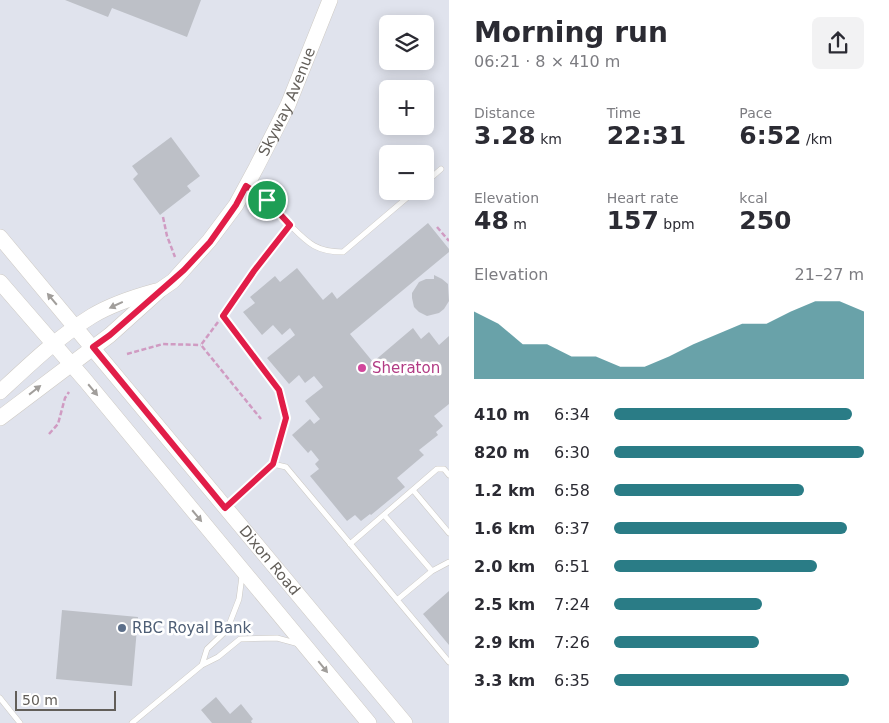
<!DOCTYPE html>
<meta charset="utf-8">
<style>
body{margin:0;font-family:"DejaVu Sans",sans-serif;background:#f2f2f3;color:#2b2b33;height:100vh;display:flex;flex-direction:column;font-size:19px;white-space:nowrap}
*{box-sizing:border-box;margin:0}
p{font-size:16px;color:#7c7c81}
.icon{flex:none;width:28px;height:28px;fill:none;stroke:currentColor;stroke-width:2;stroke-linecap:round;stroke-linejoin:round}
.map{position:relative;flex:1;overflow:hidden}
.panel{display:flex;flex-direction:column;background:#fff;width:440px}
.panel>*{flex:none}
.controls{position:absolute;left:379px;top:15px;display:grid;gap:10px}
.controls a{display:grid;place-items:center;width:55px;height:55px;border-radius:8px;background:#fff;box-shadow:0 2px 12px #0003;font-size:25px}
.scale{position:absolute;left:15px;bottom:12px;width:101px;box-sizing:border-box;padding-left:5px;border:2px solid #625e59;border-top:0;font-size:14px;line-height:18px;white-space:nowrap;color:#625e59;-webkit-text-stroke:4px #fff;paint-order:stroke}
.pin{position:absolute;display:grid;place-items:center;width:42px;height:42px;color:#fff;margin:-21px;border:2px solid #fff;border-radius:50%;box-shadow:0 1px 5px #0007}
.round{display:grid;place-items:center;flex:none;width:52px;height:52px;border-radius:8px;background:#f2f2f3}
.overview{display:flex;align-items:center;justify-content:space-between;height:85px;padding:0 25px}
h1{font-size:28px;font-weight:700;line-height:38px}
.stats{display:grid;grid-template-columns:repeat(3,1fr);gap:8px;height:85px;padding:5px 25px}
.stats div{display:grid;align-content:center}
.stats b{font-size:25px;font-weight:700}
.stats small{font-size:14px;font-weight:400}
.stats p{font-size:14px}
.chart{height:140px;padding:10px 25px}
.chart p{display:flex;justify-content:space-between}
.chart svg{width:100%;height:90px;margin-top:5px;fill:#2a7c86;opacity:.7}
ul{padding:0 25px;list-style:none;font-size:16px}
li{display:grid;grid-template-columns:80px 60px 1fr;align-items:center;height:38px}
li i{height:12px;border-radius:6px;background:#2a7c86}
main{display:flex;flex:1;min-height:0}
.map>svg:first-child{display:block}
.building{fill:#bdc0c7}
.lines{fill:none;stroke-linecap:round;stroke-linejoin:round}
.lane-casing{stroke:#ccc9c4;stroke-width:6}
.secondary-casing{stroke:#cecac4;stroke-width:16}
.path{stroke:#d09bc2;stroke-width:2.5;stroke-dasharray:5 2.5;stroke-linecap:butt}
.lane{stroke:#fff;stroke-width:5}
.secondary{stroke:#fff;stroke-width:15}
.oneway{fill:#a19e9b}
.route-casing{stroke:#fff;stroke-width:10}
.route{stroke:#e11d48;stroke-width:6}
.hotel-dot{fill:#d1479c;stroke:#fff;stroke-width:2}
.service-dot{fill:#5c6f8a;stroke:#fff;stroke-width:2}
.labels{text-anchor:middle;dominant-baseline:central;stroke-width:5;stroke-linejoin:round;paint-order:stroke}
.street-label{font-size:15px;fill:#625e59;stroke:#fff}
.hotel-label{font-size:15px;fill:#b23c85;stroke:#fff;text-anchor:start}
.service-label{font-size:15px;fill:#4e5e75;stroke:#fff;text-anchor:start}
</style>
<main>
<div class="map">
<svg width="449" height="723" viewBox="0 0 449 723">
<rect width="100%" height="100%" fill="#e0e3ed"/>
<path class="building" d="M65 0H201L187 37 112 8 108 17Z
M171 137 200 176 187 186 191 191 160 215 133 179 138 174 132 166Z
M428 223 449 249V252L350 334 373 362 413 328 421 339 429 332 439 345 449 336V404L434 416 443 426 436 432 438 435 419 450 424 455 397 478 405 487 371 515 370 514 361 521 355 515 347 521 310 476 319 469 315 464 319 460 311 450 308 453 292 435 310 419 314 424 320 419 305 401 323 387 314 376 305 383 299 375 289 384 267 358 295 335 290 328 282 335 273 325 262 335 243 312 255 303 250 297 275 276 280 282 297 268 323 300 332 292 337 299Z
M434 275 442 279 448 284 449 301 444 309 439 313 427 316 419 312 414 307 412 298V293L419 282 426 279H434Z
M449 591V645L423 614Z
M62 610 138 617 132 686 56 679Z
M216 697 230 714 241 704 253 719 251 721 252 723H212L201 710Z"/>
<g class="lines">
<defs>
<path id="lane" d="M425 183 441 169
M290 225C308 243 316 252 343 252L415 191
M273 464 286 467 449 662
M413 490 449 533
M227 506 273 464 286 418 279 389 223 315 254 271 290 225 267 201 248 187
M384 515 432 571 397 600
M350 544 437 469H444L449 475
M432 571 449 562
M202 665 207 649 227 630 239 599 242 576
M0 698 20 723
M132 723 202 665 218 657 240 639 277 638 299 644"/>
<g id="secondary">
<path id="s1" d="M0 237 405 723"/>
<path d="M0 282 85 380 369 723"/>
<path d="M0 392C29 365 58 337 92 316 112 304 134 297 156 291"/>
<path id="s2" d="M0 418 110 335 160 290 173 281 209 241 236 205 256 168 288 105 330 0"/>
</g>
</defs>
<use href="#lane" class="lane-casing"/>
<use href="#secondary" class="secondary-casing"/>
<path class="path" d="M163 217 167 236 175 257
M437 227 449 241
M218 322 201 345 261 419
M127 354 163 344 201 345
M49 434 58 424 65 398 69 392"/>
<use href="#lane" class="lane"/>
<use href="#secondary" class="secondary"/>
</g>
<defs><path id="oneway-solid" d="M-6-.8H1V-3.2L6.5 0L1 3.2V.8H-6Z" transform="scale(1.25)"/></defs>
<g class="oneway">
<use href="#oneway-solid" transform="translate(52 299) rotate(-130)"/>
<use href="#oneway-solid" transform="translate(116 305) rotate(155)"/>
<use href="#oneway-solid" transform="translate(35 390) rotate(-38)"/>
<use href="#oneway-solid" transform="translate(93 390) rotate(50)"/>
<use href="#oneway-solid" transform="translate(197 516) rotate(50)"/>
<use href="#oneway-solid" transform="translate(323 667) rotate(51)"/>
</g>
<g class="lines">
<defs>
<path id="route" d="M246 186 267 200 290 225 254 271 223 316 279 390 286 418 273 464 225 508 93 347 110 335 184 270 210 242 236 205Z"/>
</defs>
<use href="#route" class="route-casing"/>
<use href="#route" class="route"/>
</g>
<circle class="hotel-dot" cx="362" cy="368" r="5"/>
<circle class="service-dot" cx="122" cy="628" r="5"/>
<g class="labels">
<g class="street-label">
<text stroke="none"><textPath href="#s2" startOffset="435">Skyway Avenue</textPath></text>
<text stroke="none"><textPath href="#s1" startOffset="421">Dixon Road</textPath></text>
</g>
<g class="hotel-label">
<text x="372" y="368">Sheraton</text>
</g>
<g class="service-label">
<text x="132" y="628">RBC Royal Bank</text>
</g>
</g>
</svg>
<div class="controls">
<a><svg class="icon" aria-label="layers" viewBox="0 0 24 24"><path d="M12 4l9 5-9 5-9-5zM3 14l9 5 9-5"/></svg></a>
<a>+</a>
<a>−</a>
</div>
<div class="scale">50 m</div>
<div class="pin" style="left:267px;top:200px;background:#1e9e55"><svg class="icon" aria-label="arrive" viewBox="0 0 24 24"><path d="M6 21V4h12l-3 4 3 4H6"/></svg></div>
</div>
<section class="panel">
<div class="overview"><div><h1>Morning run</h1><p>06:21 · 8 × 410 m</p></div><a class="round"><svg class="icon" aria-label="share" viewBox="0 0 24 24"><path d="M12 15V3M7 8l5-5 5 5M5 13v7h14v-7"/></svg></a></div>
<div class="stats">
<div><p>Distance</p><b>3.28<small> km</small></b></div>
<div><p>Time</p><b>22:31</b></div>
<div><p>Pace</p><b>6:52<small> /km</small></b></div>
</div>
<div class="stats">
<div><p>Elevation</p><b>48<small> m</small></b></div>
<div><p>Heart rate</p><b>157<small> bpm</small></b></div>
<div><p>kcal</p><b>250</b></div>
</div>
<div class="chart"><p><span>Elevation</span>21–27 m</p>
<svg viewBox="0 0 160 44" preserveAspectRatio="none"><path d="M0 44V11L10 17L20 27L30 27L40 33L50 33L60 38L70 38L80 33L90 27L100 22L110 17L120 17L130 11L140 6L150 6L160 11V44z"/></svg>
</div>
<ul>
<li><b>410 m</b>6:34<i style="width:95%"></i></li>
<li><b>820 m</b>6:30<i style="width:100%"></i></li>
<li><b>1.2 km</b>6:58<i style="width:76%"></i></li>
<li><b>1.6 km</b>6:37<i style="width:93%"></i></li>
<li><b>2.0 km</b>6:51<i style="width:81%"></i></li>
<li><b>2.5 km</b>7:24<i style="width:59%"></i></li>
<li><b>2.9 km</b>7:26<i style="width:58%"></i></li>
<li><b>3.3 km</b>6:35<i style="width:94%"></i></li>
</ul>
</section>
</main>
